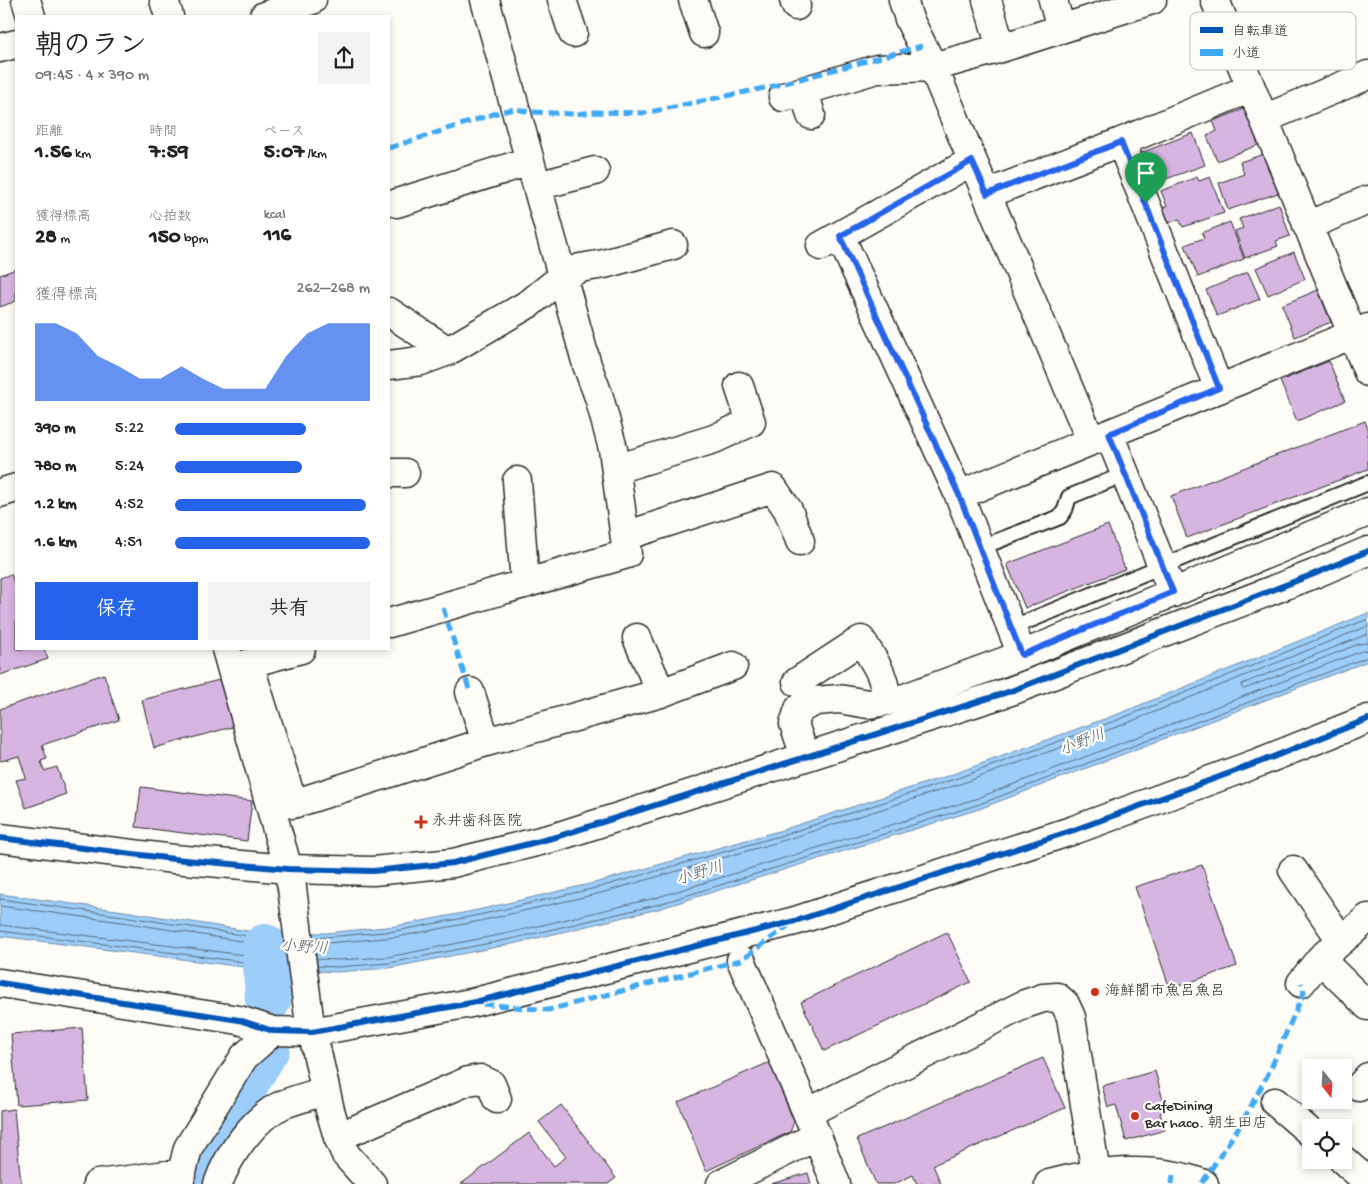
<!DOCTYPE html>
<html lang="ja">
<meta charset="utf-8">
<style>
body{margin:0;font-family:"Gochi Hand","Klee One",sans-serif;background:#f2f2f2;color:#222;height:100vh;display:flex;flex-direction:column;font-size:19px;white-space:nowrap}
*{box-sizing:border-box;margin:0}
p{font-size:16px;color:#767676}
.icon{flex:none;width:28px;height:28px;fill:none;stroke:currentColor;stroke-width:2;stroke-linecap:round;stroke-linejoin:round}
.map{position:relative;flex:1;overflow:hidden}
.side{position:absolute;left:15px;top:15px;width:375px;height:635px;display:flex;flex-direction:column;background:#fff;border-radius:0px;box-shadow:0 2px 8px #0003}
.side>*{flex:none}
.needle{width:32px;rotate:163deg}
.fabs{position:absolute;left:1302px;top:1059px;display:grid;gap:10px}
.fabs a{display:grid;place-items:center;width:50px;height:50px;border-radius:0px;background:#fff;box-shadow:0 2px 8px #0003;font-size:25px}
.pin{position:absolute;display:grid;place-items:center;width:42px;height:42px;color:#fff;margin:-51px -21px;border-radius:50% 50% 50% 0;rotate:-45deg;box-shadow:0 0 5px #0007}
.pin .icon{rotate:45deg}
.round{display:grid;place-items:center;flex:none;width:52px;height:52px;border-radius:0px;background:#f2f2f2}
.overview{display:flex;align-items:center;justify-content:space-between;height:85px;padding:0 20px}
h1{font-size:28px;font-weight:800;line-height:38px}
.stats{display:grid;grid-template-columns:repeat(3,1fr);gap:8px;height:85px;padding:5px 20px}
.stats div{display:grid;align-content:center}
.stats b{font-size:21px;font-weight:800}
.stats small{font-size:14px;font-weight:400}
.stats p{font-size:14px}
.chart{height:140px;padding:10px 20px}
.chart p{display:flex;justify-content:space-between}
.chart svg{width:100%;height:90px;margin-top:5px;fill:#2563eb;opacity:.7}
.button{display:flex;gap:10px;margin-top:auto;padding:10px 20px}
.button a{flex:1;height:58px;border-radius:0px;background:#2563eb;color:#fff;font-size:20px;font-weight:800;line-height:58px;text-align:center}
.button a+a{background:#f2f2f2;color:#222}
ul{padding:0 20px;list-style:none;font-size:16px}
li{display:grid;grid-template-columns:80px 60px 1fr;align-items:center;height:38px}
li i{height:12px;border-radius:6px;background:#2563eb}
.map>svg:first-child{display:block}
.water{fill:#9dcdf9;stroke:#6f8ca7}
.lines{fill:none;stroke-linecap:round;stroke-linejoin:round}
.shore{stroke:#596c7d;stroke-width:1}
.river{stroke:#9dcdf9;stroke-width:46}
.building{fill:#d6b5e1;stroke:#2b2b2b}
.lane-casing{stroke:#2b2b2b;stroke-width:18}
.street-casing{stroke:#2b2b2b;stroke-width:31}
.secondary-casing{stroke:#2b2b2b;stroke-width:31}
.lane{stroke:#fdfcf7;stroke-width:14}
.street{stroke:#fdfcf7;stroke-width:28}
.secondary{stroke:#fdfcf7;stroke-width:28}
.quiet{stroke:#3fa9f5;stroke-width:5;stroke-dasharray:10 5;stroke-linecap:butt}
.cycleway-casing{stroke:#fdfcf7;stroke-width:9}
.cycleway{stroke:#0057b8;stroke-width:6}
.route-casing{stroke:#fff;stroke-width:10}
.route{stroke:#2563eb;stroke-width:6}
.poi-dot{fill:#c8321e;stroke:#fdfcf7;stroke-width:2}
.labels{text-anchor:middle;dominant-baseline:central;stroke-width:4.5;stroke-linejoin:round;paint-order:stroke}
.poi-label{font-size:15px;fill:#2b2b2b;stroke:#fdfcf7;text-anchor:start}
.water-label{font-size:16px;font-style:italic;fill:#4d5c69;stroke:#fdfcf7}
.key{fill:#fdfcf7;stroke:#bebdba;stroke-width:1}
.key-label{font-size:14px;fill:#2b2b2b}
</style>
<div class="map">
<svg width="1368" height="1184" viewBox="0 0 1368 1184">
<rect width="100%" height="100%" fill="#fdfcf7"/>
<filter id="ink" filterUnits="userSpaceOnUse"><feTurbulence type="fractalNoise" baseFrequency=".02" numOctaves="2"/><feDisplacementMap in="SourceGraphic" scale="10" xChannelSelector="R" yChannelSelector="G"/><feConvolveMatrix kernelMatrix="1 2 1 2 8 2 1 2 1" color-interpolation-filters="sRGB"/></filter>
<g filter="url(#ink)">
<path class="water" d="M1368 613V661L979 809 658 909 512 944 389 968 337 972 252 968 0 936V894L124 911 254 932 326 933 396 926 478 910 598 882 782 830 956 773 1118 714Z"/>
<g class="lines">
<path class="shore" d="M1368 634 1242 684 1241 687 1244 689 1359 644 1368 643
M0 899 123 916 253 937H283
M0 906 122 922 252 943 284 944
M0 925 253 956 286 958
M0 931 253 963 287 964
M314 938 396 931 479 915 600 887 783 835 958 778 1120 719 1368 619
M315 944 397 937 480 921 601 893 785 840 960 784 1122 725 1368 626
M317 959 337 960 388 957 509 933 655 898 975 799 1362 651 1368 650
M317 966 337 967 389 963 511 939 656 905 977 805 1368 657"/>
<path class="river" d="M265 947 268 1000
M200 1184C214 1135 241 1091 267 1048"/>
</g>
<path class="building" d="M1252 106 1266 142 1217 161 1207 136 1217 131 1213 121Z
M1193 133 1205 165 1163 180 1160 172 1147 177 1138 154Z
M1264 154 1278 193 1228 210 1219 183 1244 174 1240 162Z
M1197 177 1199 181 1210 177 1224 213 1183 227 1179 219 1169 223 1163 208 1167 206 1161 191Z
M1279 204 1290 236 1276 241 1278 246 1245 258 1235 231 1243 228 1239 219Z
M1230 222 1244 259 1198 277 1185 245 1204 238 1202 233Z
M1294 252 1305 279 1268 295 1256 268Z
M16 269V301L0 307V275Z
M1248 272 1260 299 1217 316 1206 290Z
M1318 290 1331 322 1295 337 1282 305Z
M1329 361 1345 401 1297 421 1280 381Z
M1365 421 1368 429V469L1187 538 1171 496Z
M1108 525 1125 569 1025 608 1007 564Z
M11 574 16 588V649H44L48 659 0 675V578Z
M104 674 119 720 42 745 47 759 41 761 44 771 57 767 66 794 26 808 16 780 26 778 19 756 1 761 0 759V709Z
M223 679 236 726 154 748 142 700Z
M141 787 252 801 247 841 136 827Z
M1202 865 1237 966 1170 989 1135 887Z
M947 932 971 982 824 1051 801 1002Z
M82 1028 88 1100 17 1105 11 1034Z
M1043 1058 1065 1108 933 1165 941 1184H917L913 1175 894 1184H876L857 1139Z
M770 1062 794 1122 790 1132 706 1171 678 1102Z
M1155 1071 1166 1111 1160 1113 1165 1130 1126 1141 1116 1105 1108 1107 1102 1086Z
M561 1105 616 1178 608 1184H461L529 1133 554 1166 566 1157 539 1122Z
M14 1109 21 1184H0V1111Z
M808 1173 811 1184H771Z"/>
<g class="lines">
<defs>
<path id="lane" d="M979 548 1060 517 1065 510 1069 497 1125 474
M1011 628 1162 566 1368 483"/>
<path id="street" d="M26 0 31 16
M164 0 169 16
M562 0 573 33
M693 0 704 33
M794 0 796 6
M903 0 909 19 933 67 1001 48 1152 0
M987 0 1001 48
M1053 0 1061 29
M1215 0 1368 372
M264 16 312 0
M0 48 16 44
M804 91 811 115
M783 97 877 69 933 67 1091 441
M1264 119 1368 75
M1121 142 1219 389
M537 186 595 171
M987 194 1121 142 1251 88
M397 203 530 161
M1307 226 1368 200
M840 236 959 495
M821 246 972 161
M389 312 448 351
M389 365 421 361 448 351 530 303 562 277 580 268 604 264 673 245
M1109 434 1173 593
M616 469 714 439 751 422 739 386
M389 473H405
M517 481 525 584
M0 493 16 488
M625 536 773 488 788 510 800 541
M389 623 627 554 613 449 599 397 587 365 485 0
M637 638 661 693
M226 649 288 869
M1022 655 1368 512
M249 664 293 804 486 742 661 693 733 666
M232 668 301 649
M797 682 861 640C874 661 886 676 886 701
M470 692 486 742
M805 756 794 724 799 709 816 701 839 699 868 704 902 699 1022 655 959 495 1368 328
M1293 870 1341 940
M1368 918 1320 959 1368 1006
M741 960 817 1136 836 1184
M0 983 239 1020 273 1031 312 1032 471 1003 795 921 1074 830 1260 762 1368 719
M1301 983 1320 959
M1359 1087 1368 1077
M1275 1102 1311 1133
M807 1113 1025 1004 1043 998 1057 997 1065 1004 1071 1017 1096 1174
M338 1137 468 1081 480 1079 491 1084 497 1099
M1343 1160 1368 1182
M97 1184 182 1173
M179 1184 188 1148 244 1057 273 1031
M218 1184C228 1155 255 1116 284 1104 297 1099 312 1095 325 1091
M721 1184 817 1136
M1049 1184C1097 1171 1156 1165 1204 1184"/>
<path id="secondary" d="M0 838 174 859 288 869 373 871 453 863 556 837 1011 691 1314 574 1368 551
M288 869 292 888 309 1017 330 1110 338 1137 346 1155 372 1184"/>
</defs>
<use href="#lane" class="lane-casing"/>
<use href="#street" class="street-casing"/>
<use href="#secondary" class="secondary-casing"/>
<use href="#lane" class="lane"/>
<use href="#street" class="street"/>
<use href="#secondary" class="secondary"/>
<path class="quiet" d="M389 148 503 111 516 109 530 112 575 114 595 112 645 113 774 86 922 46
M443 608 470 692
M483 1004 548 1010 741 960 788 926
M1202 1183 1244 1119 1270 1070 1304 992 1301 983
M1172 1184 1173 1175"/>
<defs>
<path id="cycleway" d="M0 838 174 859 288 869 373 871 453 863 556 837 1011 691 1314 574 1368 551
M0 983 239 1020 273 1031 312 1032 471 1003 795 921 1074 830 1260 762 1368 719"/>
</defs>
<use href="#cycleway" class="cycleway-casing"/>
<use href="#cycleway" class="cycleway"/>
</g>
</g>
<g class="lines" filter="url(#ink)">
<defs>
<path id="route" d="M1121 142 1219 388 1109 434 1173 592 1022 655 959 495 840 236 972 161 987 194Z"/>
</defs>
<use href="#route" class="route-casing"/>
<use href="#route" class="route"/>
</g>
<g class="poi-dot">
<path d="M418.5 814.5h5v5h5v5h-5v5h-5v-5h-5v-5h5z"/>
<circle cx="1095" cy="992" r="5"/>
<circle cx="1135" cy="1116" r="5"/>
</g>
<g class="labels">
<g class="poi-label">
<text x="432" y="822">永井歯科医院</text>
<text x="1105" y="992">海鮮闇市魚呂魚呂</text>
<text x="1145" y="1107">CafeDining<tspan x="1145" dy="17">Bar haco. 朝生田店</tspan></text>
</g>
<g class="water-label">
<text transform="translate(1083 744) rotate(-22)">小野川</text>
<text transform="translate(700 875) rotate(-17)">小野川</text>
<text transform="translate(304 949) rotate(4)">小野川</text>
</g>
</g>
<rect x="1190" y="12" width="166" height="58" rx="8" class="key"/>
<rect x="1200" y="27" width="23" height="6" fill="#0057b8"/>
<rect x="1200" y="49" width="23" height="7" fill="#3fa9f5"/>
<g class="key-label">
<text x="1232" y="35">自転車道</text>
<text x="1232" y="57">小道</text>
</g>
</svg>
<div class="fabs">
<a><svg class="needle" viewBox="-14 -14 28 28"><path d="M0-13l5 13h-10z" fill="#e53935"/><path d="M0 13l5-13h-10z" fill="#767676"/></svg></a>
<a><svg class="icon" aria-label="locate" viewBox="0 0 24 24"><circle cx="12" cy="12" r="6"/><path d="M12 2v4M12 18v4M2 12h4M18 12h4"/></svg></a>
</div>
<div class="pin" style="left:1146px;top:203px;background:#1e9e55"><svg class="icon" aria-label="arrive" viewBox="0 0 24 24"><path d="M6 21V4h12l-3 4 3 4H6"/></svg></div>
<section class="side">
<div class="overview"><div><h1>朝のラン</h1><p>09:45 · 4 × 390 m</p></div><a class="round"><svg class="icon" aria-label="share" viewBox="0 0 24 24"><path d="M12 15V3M7 8l5-5 5 5M5 13v7h14v-7"/></svg></a></div>
<div class="stats">
<div><p>距離</p><b>1.56<small> km</small></b></div>
<div><p>時間</p><b>7:59</b></div>
<div><p>ペース</p><b>5:07<small> /km</small></b></div>
</div>
<div class="stats">
<div><p>獲得標高</p><b>28<small> m</small></b></div>
<div><p>心拍数</p><b>150<small> bpm</small></b></div>
<div><p>kcal</p><b>116</b></div>
</div>
<div class="chart"><p><span>獲得標高</span>262–268 m</p>
<svg viewBox="0 0 160 44" preserveAspectRatio="none"><path d="M0 44V6L10 6L20 11L30 22L40 27L50 33L60 33L70 27L80 33L90 38L100 38L110 38L120 22L130 11L140 6L150 6L160 6V44z"/></svg>
</div>
<ul>
<li><b>390 m</b>5:22<i style="width:67%"></i></li>
<li><b>780 m</b>5:24<i style="width:65%"></i></li>
<li><b>1.2 km</b>4:52<i style="width:98%"></i></li>
<li><b>1.6 km</b>4:51<i style="width:100%"></i></li>
</ul>
<div class="button"><a>保存</a><a>共有</a></div>
</section>
</div>
